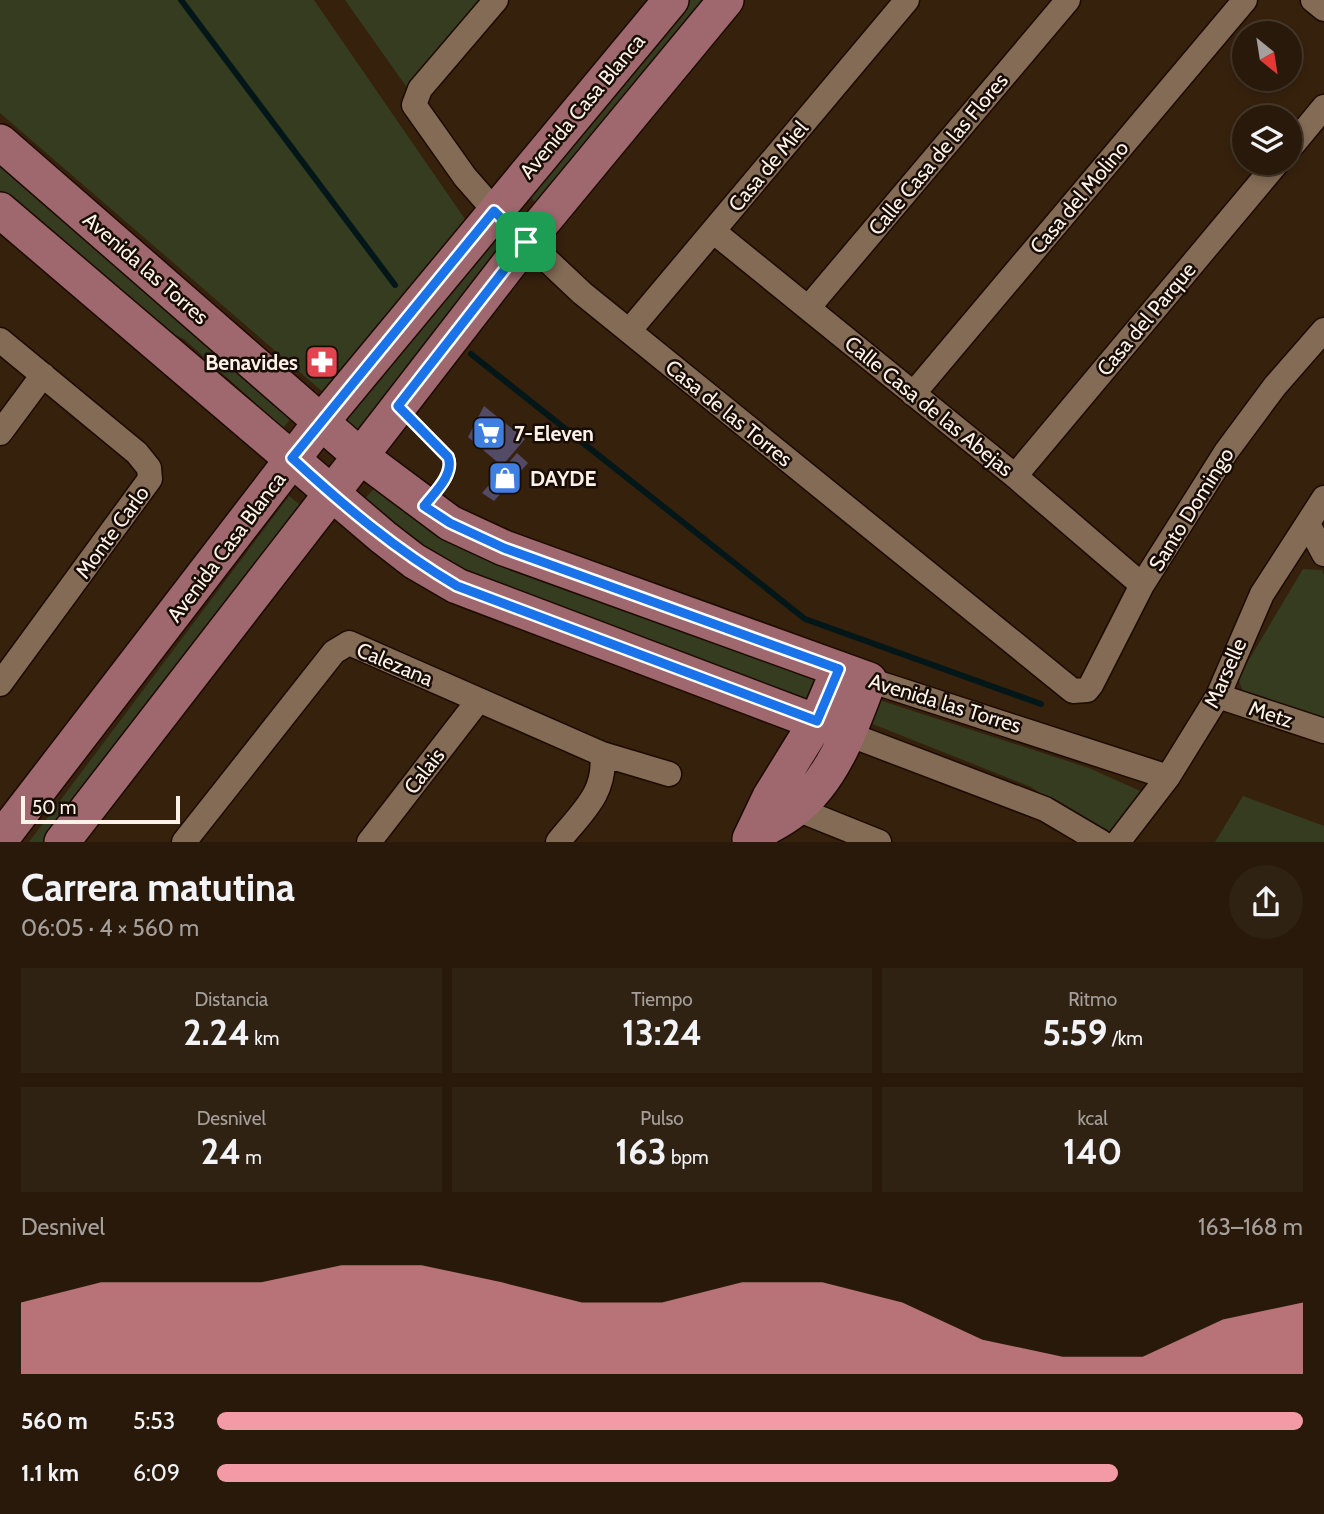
<!DOCTYPE html>
<html lang="es">
<meta charset="utf-8">
<style>
body{margin:0;font-family:Cabin,sans-serif;background:#302213;color:#f1f3f6;height:100vh;display:flex;flex-direction:column;font-size:26px;white-space:nowrap}
*{box-sizing:border-box;margin:0}
p{font-size:23px;color:#a5a09c}
.icon{flex:none;width:38px;height:38px;fill:none;stroke:currentColor;stroke-width:2;stroke-linecap:round;stroke-linejoin:round}
.map{position:relative;height:842px;overflow:hidden}
.panel{display:flex;flex-direction:column;background:#28190a;flex:1}
.panel>*{flex:none}
.needle{width:46px;rotate:150deg}
.controls{position:absolute;left:1232px;top:21px;display:grid;gap:14px}
.controls a{display:grid;place-items:center;width:70px;height:70px;border-radius:50%;background:#28190a;box-shadow:0 4px 10px #0003,0 0 0 2px #44382b;font-size:35px}
.scale{position:absolute;left:21px;bottom:18px;width:159px;box-sizing:border-box;padding-left:7px;border:4px solid #fef2e8;border-top:0;font-size:19px;line-height:24px;white-space:nowrap;color:#fef2e8;-webkit-text-stroke:5px #170d06;paint-order:stroke}
.pin{position:absolute;display:grid;place-items:center;width:60px;height:60px;color:#fff;margin:-30px;border-radius:14px;box-shadow:0 4px 10px #0006}
.round{display:grid;place-items:center;flex:none;width:74px;height:74px;border-radius:37px;background:#302213}
.headline{display:flex;align-items:center;justify-content:space-between;height:119px;padding:0 21px}
h1{font-size:38px;font-weight:800;line-height:52px}
.figures{display:grid;grid-template-columns:repeat(3,1fr);gap:10px;height:119px;padding:7px 21px}
.figures div{display:grid;align-content:center;border-radius:0px;background:#302213;text-align:center}
.figures b{font-size:35px;font-weight:800}
.figures small{font-size:19px;font-weight:400}
.figures p{font-size:19px}
.chart{height:196px;padding:14px 21px}
.chart p{display:flex;justify-content:space-between}
.chart svg{width:100%;height:126px;margin-top:7px;fill:#f49aa6;opacity:.7}
ul{padding:0 21px;list-style:none;font-size:23px}
li{display:grid;grid-template-columns:112px 84px 1fr;align-items:center;height:52px}
li i{height:18px;border-radius:9px;background:#f49aa6}
.map>svg:first-child{display:block}
.green{fill:#363c20}
.lines{fill:none;stroke-linecap:round;stroke-linejoin:round}
.stream{stroke:#031719;stroke-width:6}
.building{fill:#534a65}
.lane-casing{stroke:#1d0a00;stroke-width:15}
.street-casing{stroke:#1d0a00;stroke-width:27}
.secondary-casing{stroke:#1d0a00;stroke-width:38}
.lane{stroke:#836b55;stroke-width:12}
.street{stroke:#836b55;stroke-width:24}
.secondary{stroke:#9e686e;stroke-width:35}
.route-casing{stroke:#fff;stroke-width:14}
.route{stroke:#1a73e8;stroke-width:9}
.labels{text-anchor:middle;dominant-baseline:central;stroke-width:5;stroke-linejoin:round;paint-order:stroke}
.street-label{font-size:21px;fill:#fef2e8;stroke:#170d06}
.poi-label{font-size:21px;font-weight:bold;fill:#fef2e8;stroke:#170d06;text-anchor:start}
</style>
<div class="map">
<svg width="1324" height="842" viewBox="0 0 1324 842">
<rect width="100%" height="100%" fill="#36210d"/>
<path class="green" d="M0 0H314L467 222 324 393 0 113Z
M345 0H483L408 89Z
M691 0H716L542 208 528 195Z
M0 154 298 410 283 428 184 339 159 328 0 191Z
M497 230 515 245 355 437 339 421Z
M379 483 818 678 807 707 435 565 362 502Z
M289 496 307 510 52 842H29Z
M1303 569 1322 570 1324 575V724L1246 700 1238 678Z
M879 700 1089 768 1147 794 1108 839 1031 787 870 723Z
M1243 796 1324 826V842H1215Z"/>
<g class="lines">
<path class="stream" d="M181 0 395 285
M471 354 805 619 1041 704"/>
</g>
<path class="building" d="M484 406 525 439 502 466 468 437Z
M517 453 528 463 494 501 482 493Z"/>
<g class="lines">
<defs>
<path id="lane" d="M401 409 448 457C455 474 436 490 426 503"/>
<path id="street" d="M496 0 420 89 414 105 465 177 494 210 582 293 1073 691 1087 690 1091 685 1142 585 1226 452 1275 386 1324 330
M1313 0 1324 9
M1290 148 1324 107
M713 231 1015 476 1142 585
M808 308 1068 0
M629 331 907 0
M0 340 137 453 149 468 150 479 0 684
M913 394 1245 0
M0 433 43 375
M1015 476 1277 163
M1308 524 1324 554
M869 680 1168 777
M1218 696 1324 731
M848 734 1045 809 1101 842
M782 803 879 842
M184 842 334 652 349 643 602 754 669 774
M369 842 478 701
M558 842C581 813 607 793 602 754
M1118 842 1168 777 1218 696 1262 594 1324 498"/>
<path id="secondary" d="M0 142 359 455 450 523 504 548 869 680C852 725 834 779 794 810 782 820 766 827 752 836
M0 210 383 537 414 561 457 586 848 734
M750 839 770 797 817 721 839 669
M0 840 321 422 671 0
M62 842 526 242 726 0"/>
</defs>
<use href="#lane" class="lane-casing"/>
<use href="#street" class="street-casing"/>
<use href="#secondary" class="secondary-casing"/>
<use href="#lane" class="lane"/>
<use href="#street" class="street"/>
<use href="#secondary" class="secondary"/>
</g>
<g class="lines">
<defs>
<path id="route" d="M494 211 526 242 398 406 448 457C455 474 434 493 424 506L450 523 504 548 839 669 817 721 457 586C396 550 344 506 292 458Z"/>
</defs>
<use href="#route" class="route-casing"/>
<use href="#route" class="route"/>
</g>
<defs>
<symbol id="pharmacy-square" viewBox="-11 -11 22 22"><rect x="-9" y="-9" width="18" height="18" rx="4" fill="#e0444e" stroke="#170d06"/><path d="M-2-6h4v4h4v4h-4v4h-4v-4h-4v-4h4Z" fill="#fff"/></symbol>
<symbol id="supermarket-square" viewBox="-11 -11 22 22"><rect x="-9" y="-9" width="18" height="18" rx="4" fill="#3f7fe0" stroke="#170d06"/><path d="M-6-5.5h2.5l.6 2H6L4.5 2H-2.5L-4.4-4H-6ZM-1.5 3.2a1.3 1.3 0 1 0 .1 0ZM3 3.2a1.3 1.3 0 1 0 .1 0Z" fill="#fff"/></symbol>
<symbol id="shop-square" viewBox="-11 -11 22 22"><rect x="-9" y="-9" width="18" height="18" rx="4" fill="#3f7fe0" stroke="#170d06"/><path d="M-5-2.5h2.3a2.7 3.5 0 0 1 5.4 0H5L5.5 6h-11ZM-1.5-2.5h3a1.5 2.3 0 0 0-3 0Z" fill="#fff"/></symbol>
</defs>
<g fill-rule="evenodd">
<use href="#pharmacy-square" x="303" y="343" width="38" height="38"/>
<use href="#supermarket-square" x="470" y="414" width="38" height="38"/>
<use href="#shop-square" x="486" y="459" width="38" height="38"/>
</g>
<g class="labels">
<g class="street-label">
<text transform="translate(582 106) rotate(-50)">Avenida Casa Blanca</text>
<text transform="translate(938 154) rotate(-50)">Calle Casa de las Flores</text>
<text transform="translate(768 166) rotate(-50)">Casa de Miel</text>
<text transform="translate(1079 197) rotate(-50)">Casa del Molino</text>
<text transform="translate(146 268) rotate(41)">Avenida las Torres</text>
<text transform="translate(1146 319) rotate(-50)">Casa del Parque</text>
<text transform="translate(929 406) rotate(39)">Calle Casa de las Abejas</text>
<text transform="translate(729 413) rotate(39)">Casa de las Torres</text>
<text transform="translate(1191 509) rotate(-58)">Santo Domingo</text>
<text transform="translate(112 532) rotate(-54)">Monte Carlo</text>
<text transform="translate(226 547) rotate(-53)">Avenida Casa Blanca</text>
<text transform="translate(395 664) rotate(23)">Calezana</text>
<text transform="translate(1225 673) rotate(-66)">Marselle</text>
<text transform="translate(945 703) rotate(17)">Avenida las Torres</text>
<text transform="translate(1271 714) rotate(18)">Metz</text>
<text transform="translate(424 771) rotate(-52)">Calais</text>
</g>
<g class="poi-label">
<text x="298" y="362" text-anchor="end">Benavides</text>
<text x="514" y="433">7-Eleven</text>
<text x="530" y="478">DAYDE</text>
</g>
</g>
</svg>
<div class="controls">
<a><svg class="needle" viewBox="-14 -14 28 28"><path d="M0-13l5 13h-10z" fill="#e53935"/><path d="M0 13l5-13h-10z" fill="#a5a09c"/></svg></a>
<a><svg class="icon" aria-label="layers" viewBox="0 0 24 24"><path d="M12 4l9 5-9 5-9-5zM3 14l9 5 9-5"/></svg></a>
</div>
<div class="scale">50 m</div>
<div class="pin" style="left:526px;top:242px;background:#1e9e55"><svg class="icon" aria-label="arrive" viewBox="0 0 24 24"><path d="M6 21V4h12l-3 4 3 4H6"/></svg></div>
</div>
<section class="panel">
<div class="headline"><div><h1>Carrera matutina</h1><p>06:05 · 4 × 560 m</p></div><a class="round"><svg class="icon" aria-label="share" viewBox="0 0 24 24"><path d="M12 15V3M7 8l5-5 5 5M5 13v7h14v-7"/></svg></a></div>
<div class="figures">
<div><p>Distancia</p><b>2.24<small> km</small></b></div>
<div><p>Tiempo</p><b>13:24</b></div>
<div><p>Ritmo</p><b>5:59<small> /km</small></b></div>
</div>
<div class="figures">
<div><p>Desnivel</p><b>24<small> m</small></b></div>
<div><p>Pulso</p><b>163<small> bpm</small></b></div>
<div><p>kcal</p><b>140</b></div>
</div>
<div class="chart"><p><span>Desnivel</span>163–168 m</p>
<svg viewBox="0 0 160 44" preserveAspectRatio="none"><path d="M0 44V19L10 12L20 12L30 12L40 6L50 6L60 12L70 19L80 19L90 12L100 12L110 19L120 32L130 38L140 38L150 25L160 19V44z"/></svg>
</div>
<ul>
<li><b>560 m</b>5:53<i style="width:100%"></i></li>
<li><b>1.1 km</b>6:09<i style="width:83%"></i></li>
</ul>
</section>
